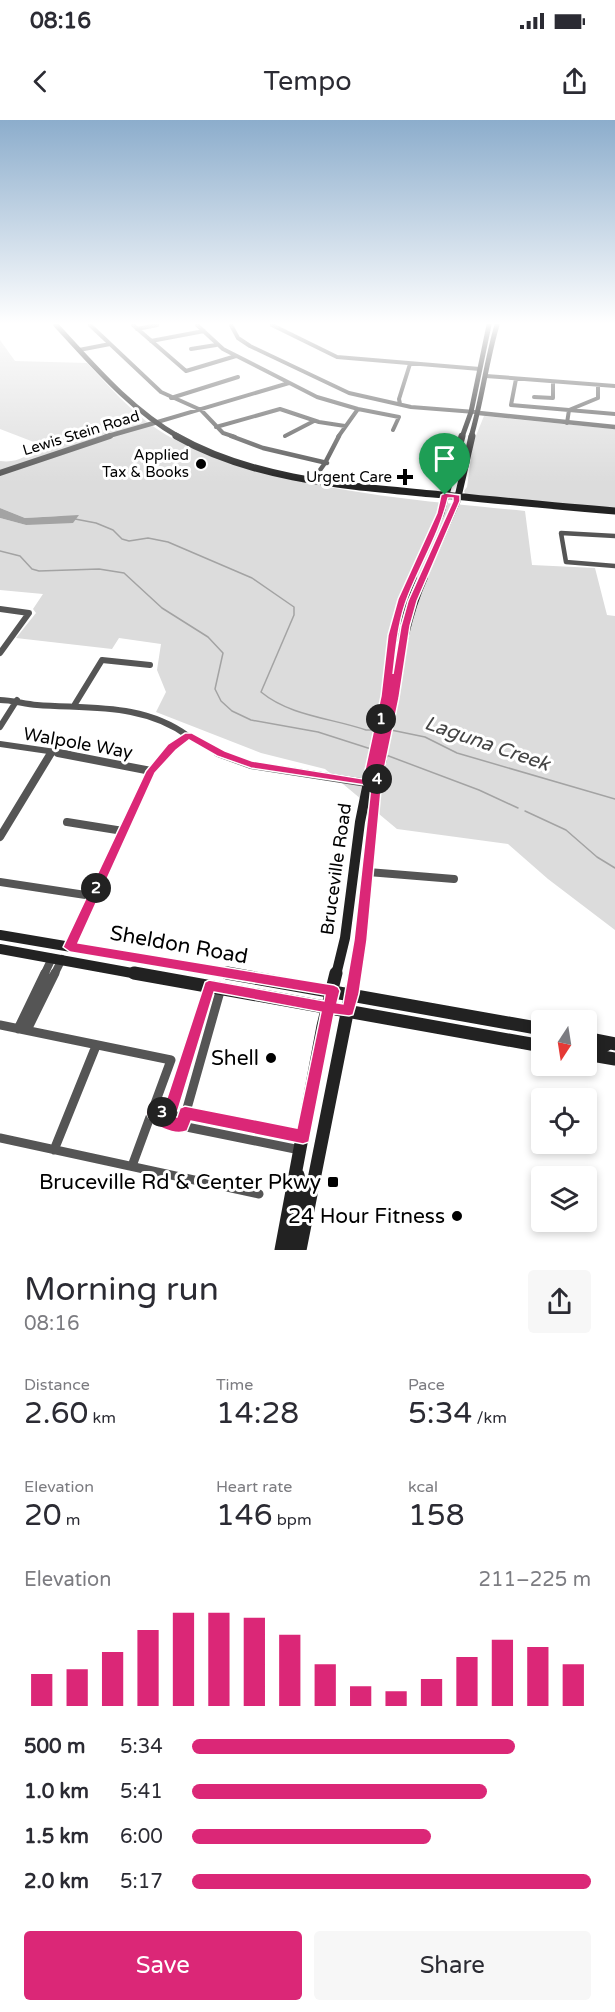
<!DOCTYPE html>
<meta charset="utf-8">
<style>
body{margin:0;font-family:"Varela Round",sans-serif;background:#f7f7f7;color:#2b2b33;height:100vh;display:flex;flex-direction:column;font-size:22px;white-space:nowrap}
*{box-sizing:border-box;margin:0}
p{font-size:20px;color:#7c7c81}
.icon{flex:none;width:33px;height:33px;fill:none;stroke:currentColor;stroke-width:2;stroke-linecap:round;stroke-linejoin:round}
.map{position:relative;height:1130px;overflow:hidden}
.drawer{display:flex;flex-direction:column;background:#fff;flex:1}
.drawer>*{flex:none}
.needle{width:39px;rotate:192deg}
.buttons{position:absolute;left:531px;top:890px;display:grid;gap:12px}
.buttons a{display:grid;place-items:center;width:66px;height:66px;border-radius:6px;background:#fff;box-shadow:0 3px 9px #0003;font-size:30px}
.pin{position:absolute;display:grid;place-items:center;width:51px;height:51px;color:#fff;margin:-62px -26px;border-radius:50% 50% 50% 0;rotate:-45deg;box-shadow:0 0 6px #0007}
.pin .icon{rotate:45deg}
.km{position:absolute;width:30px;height:30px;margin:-15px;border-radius:50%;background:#222;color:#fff;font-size:16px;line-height:30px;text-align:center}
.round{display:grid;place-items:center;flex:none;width:63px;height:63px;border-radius:6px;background:#f7f7f7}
.head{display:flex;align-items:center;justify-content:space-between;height:102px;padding:0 24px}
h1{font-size:33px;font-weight:600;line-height:45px}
.metrics{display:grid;grid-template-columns:repeat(3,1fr);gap:9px;height:102px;padding:6px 24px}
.metrics div{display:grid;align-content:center}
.metrics b{font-size:30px;font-weight:600}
.metrics small{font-size:16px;font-weight:400}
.metrics p{font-size:16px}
.chart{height:168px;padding:12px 24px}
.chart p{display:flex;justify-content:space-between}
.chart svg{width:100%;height:108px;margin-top:6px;stroke:#db2777;stroke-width:6}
.cta{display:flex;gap:12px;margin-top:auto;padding:12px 24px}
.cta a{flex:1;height:69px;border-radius:6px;background:#db2777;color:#fff;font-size:24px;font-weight:600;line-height:69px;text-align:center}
.cta a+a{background:#f7f7f7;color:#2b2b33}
ul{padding:0 24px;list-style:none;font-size:20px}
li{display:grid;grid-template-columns:96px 72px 1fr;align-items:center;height:45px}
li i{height:15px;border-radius:8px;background:#db2777}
.status{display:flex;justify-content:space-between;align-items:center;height:42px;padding:0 30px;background:#fff;direction:ltr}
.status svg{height:16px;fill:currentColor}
header{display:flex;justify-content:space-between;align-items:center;height:78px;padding:0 24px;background:#fff;font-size:27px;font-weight:600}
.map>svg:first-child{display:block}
.green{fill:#dcdcdc}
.water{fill:#a3a3a3}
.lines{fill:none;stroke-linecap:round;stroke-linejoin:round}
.stream{stroke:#a3a3a3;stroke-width:1.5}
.minor-far4{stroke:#555;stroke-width:4}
.minor-far3{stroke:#555;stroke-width:4.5}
.minor-far2{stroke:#555;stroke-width:6}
.minor-far1{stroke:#555;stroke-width:8}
.minor{stroke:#555;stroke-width:9}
.tertiary-far1{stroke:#555;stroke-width:4.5}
.tertiary{stroke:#555;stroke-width:6}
.secondary-far4{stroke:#222;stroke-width:5}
.secondary-far3{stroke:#222;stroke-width:7}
.secondary-far2{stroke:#222;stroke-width:8}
.secondary-far1{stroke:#222;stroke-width:10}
.secondary{stroke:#222;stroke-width:13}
.route{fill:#db2777;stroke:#fff;stroke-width:1.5;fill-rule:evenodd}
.poi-dot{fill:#000;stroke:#fff;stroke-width:2}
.labels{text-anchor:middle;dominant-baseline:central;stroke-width:6;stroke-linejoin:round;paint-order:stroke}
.far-street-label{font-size:15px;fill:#000;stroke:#fff}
.far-poi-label{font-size:15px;fill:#000;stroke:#fff;text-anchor:end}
.street-label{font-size:18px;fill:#000;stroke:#fff}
.water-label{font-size:20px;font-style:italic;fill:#444;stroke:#fff}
.near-street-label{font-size:21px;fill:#000;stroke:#fff}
.near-poi-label{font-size:21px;fill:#000;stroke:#fff;text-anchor:end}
</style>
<div class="status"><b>08:16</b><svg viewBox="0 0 49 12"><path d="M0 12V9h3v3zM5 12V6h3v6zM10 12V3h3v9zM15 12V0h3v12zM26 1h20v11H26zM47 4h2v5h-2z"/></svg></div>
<header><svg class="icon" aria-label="back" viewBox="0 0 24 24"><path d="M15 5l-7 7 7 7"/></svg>Tempo<svg class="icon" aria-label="share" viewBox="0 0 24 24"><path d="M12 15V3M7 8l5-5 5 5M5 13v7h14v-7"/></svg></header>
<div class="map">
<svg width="615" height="1130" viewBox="0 0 615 1130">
<rect width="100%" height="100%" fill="#fff"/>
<path class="green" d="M0 220 15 241 87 243C109 266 130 291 157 309 178 324 204 332 228 341 324 374 425 381 525 391L532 445 595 448 607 495 615 496V810L548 759 508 724 397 709 325 649 261 633 156 592 166 572 157 550 161 524 119 518 112 529 16 518 36 493 33 489 43 474 0 470V398L26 405 60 396 25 398 0 388V341C18 343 27 337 39 324L0 309Z
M484 296 615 309V389L466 375 464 371 467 367 473 323Z"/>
<path class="water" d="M0 388 25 398 79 395 73 403 26 405 0 398Z"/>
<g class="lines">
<path class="stream" d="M75 399 96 403 113 410 122 419 129 421 148 418 168 422 252 458 294 487V495L261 572C290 596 331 598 366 610H374
M0 431 20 436 32 449 39 451 99 449 124 453 162 488 208 517 223 533 215 569 221 581 232 591 251 600 318 612 371 629
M391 610 425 617 457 633 615 679
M386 635 479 670 518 688
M525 691 566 710 597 737 615 748"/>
<path class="minor-far4" d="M90 205 161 272 201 290 223 313 235 317
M133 205 186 251 236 236
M197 205 223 229 317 277 358 289 399 297 393 310
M231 205 238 218 250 226 349 273 411 287 475 292
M272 205 337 237 480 249
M137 209 157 205
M151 221 204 211
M191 229 216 225
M79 230 110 224
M486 256 615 266
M516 259 511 285 569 290 598 278V265
M534 277 553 278V262
M171 278 238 257
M400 284 399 279 410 244
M154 303 289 263
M567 303 569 290 615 294
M216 307 280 289 319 302 345 306
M285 316 314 301
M338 317 358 289"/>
<path class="minor-far3" d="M231 316 263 328 327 343
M313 360 325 343 339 316
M615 416 561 413 566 442 615 446"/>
<path class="minor-far2" d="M0 489 29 493 0 533
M0 580C12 580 24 584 37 585 90 589 143 583 188 616L166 634
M75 584 102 540 150 545
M0 607 17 580
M188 616 221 634
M0 624 69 634
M50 634 51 632"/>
<path class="minor-far1" d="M58 633 151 651
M218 633 251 645 367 663
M67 702 123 711
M0 717 51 633
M368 752 454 759
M0 762 92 776
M70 827 151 651 168 633
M44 855 52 838
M54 855 62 839"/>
<path class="minor" d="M0 905 171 940 132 1046
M18 909 45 853
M27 910 55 853
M153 993 167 1003 300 1030
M154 993 170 990 303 1017
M167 1003 209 866
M182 1006 221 868
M0 1018 259 1074
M54 1030 96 926"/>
<path class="tertiary-far1" d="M479 293 615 307
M105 317 154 303"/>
<path class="tertiary" d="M0 353 110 316"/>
<path class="secondary-far4" d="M56 205C94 246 130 289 179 317
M462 317 471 292 489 205
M471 317C482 280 486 242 497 205"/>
<path class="secondary-far3" d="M176 316C253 360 347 366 433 374 494 380 554 386 615 391
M412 458 441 393 462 316
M423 458 457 381 472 316"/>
<path class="secondary-far2" d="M374 634C378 614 383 594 386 574 393 529 394 499 413 457
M383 634C396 575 399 512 424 457"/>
<path class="secondary-far1" d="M0 815 236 855
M0 829 143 855
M336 855 345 818 360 702 374 633
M355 855 368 752 374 677 383 633"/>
<path class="secondary" d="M134 853 542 926
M227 853 542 909
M586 918 615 924
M586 926 606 925
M586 934 615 939
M281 1130 323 906 336 853
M291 1130 301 1070 298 1055
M300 1130 355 853"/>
</g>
<linearGradient id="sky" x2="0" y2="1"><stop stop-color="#8cadcc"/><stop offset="0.56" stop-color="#fff"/><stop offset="1" stop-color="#fff" stop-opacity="0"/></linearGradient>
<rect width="615" height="363" fill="url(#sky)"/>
<path class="route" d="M445 373 460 375V381L417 481 410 506 399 578 382 660 367 820 359 874 353 895 349 896 334 894 309 1022 303 1024 191 1001 187 1011C174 1016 151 1006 146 993L148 988 165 984 205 862 209 860 324 881 325 875 70 832 63 827 146 651 168 624 185 613H192L225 631 252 641 363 659 381 576 388 515 398 479 437 393 441 375ZM448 378H453V381L408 481 401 506 393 554C396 528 398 501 408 476 421 443 440 412 448 378ZM189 620 217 636 251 648 371 666 354 820 343 884 337 883 340 871 338 867 334 865 78 823 155 653 176 630ZM214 872 321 892 297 1008 185 986 180 988 177 997H173L178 990Z"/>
<g class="poi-dot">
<circle cx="201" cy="344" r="6"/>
<path d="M402 348h6v6h6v6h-6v6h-6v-6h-6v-6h6z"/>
<circle cx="271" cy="938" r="6"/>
<rect x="327" y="1056" width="12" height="12" rx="3"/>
<circle cx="457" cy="1096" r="6"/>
</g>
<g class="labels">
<g class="far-street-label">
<text transform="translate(81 313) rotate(-17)">Lewis Stein Road</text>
</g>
<g class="far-poi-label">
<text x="189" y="335">Applied<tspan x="189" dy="17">Tax &amp; Books</tspan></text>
<text x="392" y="357">Urgent Care</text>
</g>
<g class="street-label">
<text transform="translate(78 623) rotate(10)">Walpole Way</text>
<text transform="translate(336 749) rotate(-82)">Bruceville Road</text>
</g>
<g class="water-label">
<text transform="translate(487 624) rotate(19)">Laguna Creek</text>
</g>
<g class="near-street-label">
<text transform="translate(179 825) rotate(10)">Sheldon Road</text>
</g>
<g class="near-poi-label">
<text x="259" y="938">Shell</text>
<text x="321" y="1062">Bruceville Rd &amp; Center Pkwy</text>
<text x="445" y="1096">24 Hour Fitness</text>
</g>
</g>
</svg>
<div class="buttons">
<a><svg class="needle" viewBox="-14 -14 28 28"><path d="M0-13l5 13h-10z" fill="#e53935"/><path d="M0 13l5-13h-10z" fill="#7c7c81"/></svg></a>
<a><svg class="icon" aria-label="locate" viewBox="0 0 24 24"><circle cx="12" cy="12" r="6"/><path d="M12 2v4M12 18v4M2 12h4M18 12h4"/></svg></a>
<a><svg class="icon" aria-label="layers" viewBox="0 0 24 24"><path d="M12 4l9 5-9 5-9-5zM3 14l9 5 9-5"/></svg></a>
</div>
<div class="pin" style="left:445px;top:375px;background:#1e9e55"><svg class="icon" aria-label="arrive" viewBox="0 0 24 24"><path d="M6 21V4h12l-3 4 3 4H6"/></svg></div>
<b class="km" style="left:381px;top:599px">1</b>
<b class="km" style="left:96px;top:768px">2</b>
<b class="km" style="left:162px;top:992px">3</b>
<b class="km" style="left:377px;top:659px">4</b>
</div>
<section class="drawer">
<div class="head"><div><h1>Morning run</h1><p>08:16</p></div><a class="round"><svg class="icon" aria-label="share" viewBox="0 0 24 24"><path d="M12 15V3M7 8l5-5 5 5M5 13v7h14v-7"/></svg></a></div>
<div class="metrics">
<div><p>Distance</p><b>2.60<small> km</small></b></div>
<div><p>Time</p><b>14:28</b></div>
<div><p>Pace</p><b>5:34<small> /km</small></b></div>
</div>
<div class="metrics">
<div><p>Elevation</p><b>20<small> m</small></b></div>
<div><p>Heart rate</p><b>146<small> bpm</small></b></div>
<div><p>kcal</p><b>158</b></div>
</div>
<div class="chart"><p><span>Elevation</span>211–225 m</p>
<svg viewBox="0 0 160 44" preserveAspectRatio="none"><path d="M5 44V31M15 44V29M25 44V22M35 44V13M45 44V6M55 44V6M65 44V8M75 44V15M85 44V27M95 44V36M105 44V38M115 44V33M125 44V24M135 44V17M145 44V20M155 44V27"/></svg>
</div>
<ul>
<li><b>500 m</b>5:34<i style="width:81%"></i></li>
<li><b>1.0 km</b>5:41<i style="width:74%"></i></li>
<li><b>1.5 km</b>6:00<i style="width:60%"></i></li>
<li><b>2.0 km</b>5:17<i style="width:100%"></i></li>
</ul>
<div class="cta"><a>Save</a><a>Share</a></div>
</section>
